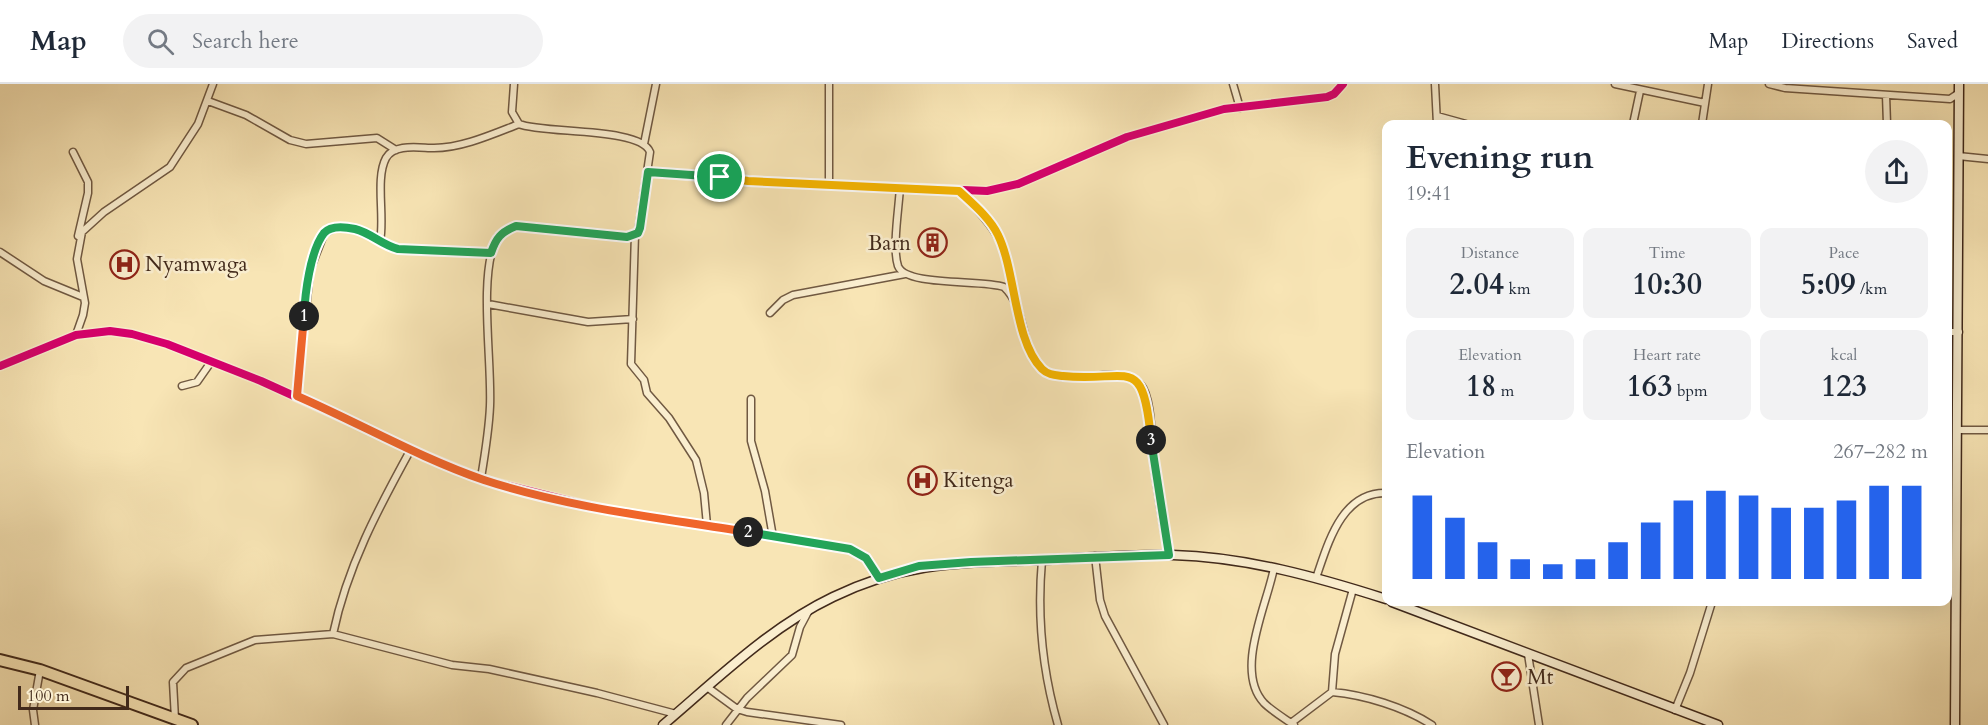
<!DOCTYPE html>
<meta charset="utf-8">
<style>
body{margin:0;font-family:Cardo,serif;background:#f2f2f3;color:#1f2937;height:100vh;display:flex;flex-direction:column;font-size:22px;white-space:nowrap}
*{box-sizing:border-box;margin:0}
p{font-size:20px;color:#747a83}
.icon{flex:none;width:33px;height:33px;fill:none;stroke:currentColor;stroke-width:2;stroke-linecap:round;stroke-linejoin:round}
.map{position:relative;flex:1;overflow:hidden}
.details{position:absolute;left:1382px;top:36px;width:570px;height:486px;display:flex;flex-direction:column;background:#fff;border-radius:12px;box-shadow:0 6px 24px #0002}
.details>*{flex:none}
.scale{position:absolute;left:18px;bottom:15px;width:111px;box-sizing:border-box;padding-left:6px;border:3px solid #422a1b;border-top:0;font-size:16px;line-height:21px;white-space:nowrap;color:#422a1b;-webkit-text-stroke:4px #faeecf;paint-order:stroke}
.pin{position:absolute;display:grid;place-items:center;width:51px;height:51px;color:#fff;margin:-26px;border:3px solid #fff;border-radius:50%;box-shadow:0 2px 6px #0007}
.km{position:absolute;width:30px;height:30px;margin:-15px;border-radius:50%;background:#222;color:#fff;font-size:16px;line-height:30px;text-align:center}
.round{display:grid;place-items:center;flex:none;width:63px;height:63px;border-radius:32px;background:#f2f2f3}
.summary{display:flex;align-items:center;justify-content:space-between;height:102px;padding:0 24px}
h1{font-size:33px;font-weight:700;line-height:45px}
.stats{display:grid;grid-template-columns:repeat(3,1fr);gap:9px;height:102px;padding:6px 24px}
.stats div{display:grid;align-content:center;border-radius:12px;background:#f2f2f3;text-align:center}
.stats b{font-size:30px;font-weight:700}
.stats small{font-size:16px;font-weight:400}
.stats p{font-size:16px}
.chart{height:168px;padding:12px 24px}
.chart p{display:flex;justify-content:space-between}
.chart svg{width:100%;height:108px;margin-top:6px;stroke:#2563eb;stroke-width:6}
header{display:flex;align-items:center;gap:36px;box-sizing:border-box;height:84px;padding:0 30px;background:#fff;border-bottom:2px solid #e0e1e3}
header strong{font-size:28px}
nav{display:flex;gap:33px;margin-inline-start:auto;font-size:21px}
.search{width:420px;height:54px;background:#f2f2f3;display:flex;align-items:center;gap:15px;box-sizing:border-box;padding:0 21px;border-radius:33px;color:#747a83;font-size:22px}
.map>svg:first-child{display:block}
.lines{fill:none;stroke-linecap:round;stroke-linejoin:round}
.minor-casing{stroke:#705942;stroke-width:9}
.secondary-casing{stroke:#422a1b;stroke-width:11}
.trunk-casing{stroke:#422a1b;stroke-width:14}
.minor{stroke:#faeecf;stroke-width:6}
.secondary{stroke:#faeecf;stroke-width:8}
.trunk{stroke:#f8e5b5;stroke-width:10}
.cycleway-casing{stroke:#faeecf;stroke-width:11}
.cycleway{stroke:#d6006c;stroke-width:8}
.split-1-casing{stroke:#fff;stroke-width:12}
.split-2-casing{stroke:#fff;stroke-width:12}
.split-3-casing{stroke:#fff;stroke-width:12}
.split-4-casing{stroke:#fff;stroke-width:12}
.split-1{stroke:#22a559;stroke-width:8}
.split-2{stroke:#f0652b;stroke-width:8}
.split-3{stroke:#22a559;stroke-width:8}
.split-4{stroke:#f5b400;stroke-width:8}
.labels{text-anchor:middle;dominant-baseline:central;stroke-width:5;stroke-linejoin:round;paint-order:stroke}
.poi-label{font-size:21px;fill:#422a1b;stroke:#faeecf;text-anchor:start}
</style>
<header>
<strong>Map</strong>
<div class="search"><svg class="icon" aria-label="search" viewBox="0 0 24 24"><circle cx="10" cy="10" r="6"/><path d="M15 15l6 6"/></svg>Search here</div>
<nav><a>Map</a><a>Directions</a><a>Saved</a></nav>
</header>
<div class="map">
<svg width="1988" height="641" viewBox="0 0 1988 641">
<rect width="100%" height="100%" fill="#f8e5b5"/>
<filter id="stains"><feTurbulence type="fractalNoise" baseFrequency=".00333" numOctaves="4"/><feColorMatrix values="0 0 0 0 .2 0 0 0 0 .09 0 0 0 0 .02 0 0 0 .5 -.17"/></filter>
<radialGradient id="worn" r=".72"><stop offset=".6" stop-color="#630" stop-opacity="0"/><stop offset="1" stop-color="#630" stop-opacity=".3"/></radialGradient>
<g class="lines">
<defs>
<path id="minor" d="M829 0V101
M1233 0 1240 24
M1435 0 1437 40
M1615 0 1705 19
M1769 0 1785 4 1950 15 1959 9
M1886 11 1887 40
M208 17 246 31 290 56 306 60 377 54 396 66
M1437 32 1466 40
M1633 40 1640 7
M1702 40 1708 0
M644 60 656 0
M73 68 88 98V109L78 152
M1958 72 1988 75
M647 88 748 97 987 107 1018 100 1127 53 1224 25 1327 13 1334 10 1343 0
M900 103C899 123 892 164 898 182 906 203 983 195 1004 203 1027 225 1019 261 1041 284 1054 298 1086 293 1103 291 1116 290 1132 290 1141 301 1153 315 1151 362 1154 381 1158 411 1163 442 1169 471
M960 108C998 145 1006 159 1014 212
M635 150 631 280 644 296 647 309 669 334 696 376 704 409 707 441
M380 157C385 134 375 94 386 74 394 59 420 64 434 64 462 64 493 50 519 40
M0 168 44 197 83 213
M488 220 588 238 633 235
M770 229 783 216 793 211 905 190
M1947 248H1959
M76 251 83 231 85 219 77 175 82 148 104 128 170 83 198 40 213 0
M0 282 76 251 110 247 132 250 167 260 261 297 424 371 485 396 602 425 850 465 866 474 879 494
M182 302 197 298 211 278
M297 312 310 186 324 150C349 130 374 158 398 165L491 169
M751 315V357L765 407 773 453
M1957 346H1988
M481 394C485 370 489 346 490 322 492 278 479 196 495 158 498 149 507 145 516 142L627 153 638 149 650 68C641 43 543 50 519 40L512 28 514 0
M1095 472 1100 516 1105 532 1164 641
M1042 476C1037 532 1042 586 1058 641
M1274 484C1267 521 1234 587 1264 619 1272 627 1284 634 1294 641
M1316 494C1328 460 1341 408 1386 409
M333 550C347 483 378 425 411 365
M1528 570 1539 641
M707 603 737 625 747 628 841 641
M1332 608 1335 570 1353 505
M1675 626 1690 589 1712 518
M175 635 173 598 186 584 255 556 333 550 452 581 489 585 597 609 676 630
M1291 639 1332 608C1365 611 1404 623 1432 641
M35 641 33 626 40 586
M726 641 747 614 792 571 800 543 808 528"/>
<path id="secondary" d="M1392 518 1718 641
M663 641C716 596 770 543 833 513 907 477 962 479 1041 476 1085 474 1129 470 1173 471 1246 473 1317 493 1386 515
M1955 641 1959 0"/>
<path id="trunk" d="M0 576 40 586 192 641"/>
</defs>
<use href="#minor" class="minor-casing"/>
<use href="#secondary" class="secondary-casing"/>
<use href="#trunk" class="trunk-casing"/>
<use href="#minor" class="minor"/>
<use href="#secondary" class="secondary"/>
<use href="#trunk" class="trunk"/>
<defs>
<path id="cycleway" d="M647 88 748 97 987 107 1018 100 1127 53 1224 25 1327 13 1334 10 1343 0
M0 282 76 251 110 247 132 250 167 260 261 297 424 371 485 396 602 425 850 465 866 474 879 494"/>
</defs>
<use href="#cycleway" class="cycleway-casing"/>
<use href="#cycleway" class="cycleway"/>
</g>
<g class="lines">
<defs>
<path id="split-1" d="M304 232C305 210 310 167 324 149 331 141 346 143 355 145 371 149 382 161 398 165L491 169C496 154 501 148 516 142L627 153 638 149 640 144 648 88 720 93"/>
<path id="split-2" d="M304 232 297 312C359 339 420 374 484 396 569 424 660 434 748 448"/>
<path id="split-3" d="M748 448 850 465 866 474 879 494 919 482 971 478 1169 471 1151 356"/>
<path id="split-4" d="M720 93 748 97 959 107C973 120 990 134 998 151 1016 188 1014 257 1042 285 1048 291 1055 291 1063 292 1129 299 1143 267 1151 356"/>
</defs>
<use href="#split-1" class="split-1-casing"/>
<use href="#split-2" class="split-2-casing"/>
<use href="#split-3" class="split-3-casing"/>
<use href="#split-4" class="split-4-casing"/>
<use href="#split-1" class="split-1"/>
<use href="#split-2" class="split-2"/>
<use href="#split-3" class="split-3"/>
<use href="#split-4" class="split-4"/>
</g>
<defs>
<symbol id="building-ring" viewBox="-11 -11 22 22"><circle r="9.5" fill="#faeecf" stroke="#8f2418" stroke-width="1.5"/><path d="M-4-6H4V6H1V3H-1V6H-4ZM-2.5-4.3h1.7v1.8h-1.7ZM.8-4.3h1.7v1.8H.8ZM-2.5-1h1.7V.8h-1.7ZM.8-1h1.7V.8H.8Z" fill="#8f2418"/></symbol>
<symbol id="hospital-ring" viewBox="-11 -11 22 22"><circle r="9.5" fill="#faeecf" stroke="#8f2418" stroke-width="1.5"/><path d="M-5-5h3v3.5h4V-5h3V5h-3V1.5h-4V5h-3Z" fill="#8f2418"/></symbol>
<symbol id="bar-ring" viewBox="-11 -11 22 22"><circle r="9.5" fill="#faeecf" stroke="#8f2418" stroke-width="1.5"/><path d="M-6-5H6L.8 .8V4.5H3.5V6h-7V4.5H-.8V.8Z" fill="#8f2418"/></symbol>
</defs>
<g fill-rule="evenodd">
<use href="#building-ring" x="916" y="142" width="33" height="33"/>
<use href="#hospital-ring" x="108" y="164" width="33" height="33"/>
<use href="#hospital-ring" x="906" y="380" width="33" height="33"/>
<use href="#bar-ring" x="1490" y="576" width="33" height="33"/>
</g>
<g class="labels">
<g class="poi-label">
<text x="911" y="159" text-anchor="end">Barn</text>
<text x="145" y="180">Nyamwaga</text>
<text x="943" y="396">Kitenga</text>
<text x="1527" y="593">Mt</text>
</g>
</g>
<rect width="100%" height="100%" filter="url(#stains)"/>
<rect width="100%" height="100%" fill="url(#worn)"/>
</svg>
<div class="scale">100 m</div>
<div class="pin" style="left:720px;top:93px;background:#1e9e55"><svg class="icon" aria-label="arrive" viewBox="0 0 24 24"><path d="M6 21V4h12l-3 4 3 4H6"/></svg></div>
<b class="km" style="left:304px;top:232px">1</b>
<b class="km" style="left:748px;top:448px">2</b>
<b class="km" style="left:1151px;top:356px">3</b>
<section class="details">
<div class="summary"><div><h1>Evening run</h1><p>19:41</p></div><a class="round"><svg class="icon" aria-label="share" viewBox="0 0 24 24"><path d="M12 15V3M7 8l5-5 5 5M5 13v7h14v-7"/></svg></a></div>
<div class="stats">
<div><p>Distance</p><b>2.04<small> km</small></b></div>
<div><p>Time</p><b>10:30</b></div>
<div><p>Pace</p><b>5:09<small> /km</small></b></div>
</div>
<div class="stats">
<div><p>Elevation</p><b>18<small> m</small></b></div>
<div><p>Heart rate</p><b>163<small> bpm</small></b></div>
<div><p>kcal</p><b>123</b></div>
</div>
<div class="chart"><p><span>Elevation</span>267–282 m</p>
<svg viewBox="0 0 160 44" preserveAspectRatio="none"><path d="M5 44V10M15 44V19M25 44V29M35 44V36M45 44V38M55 44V36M65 44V29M75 44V21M85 44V12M95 44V8M105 44V10M115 44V15M125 44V15M135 44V12M145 44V6M155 44V6"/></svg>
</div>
</section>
</div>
